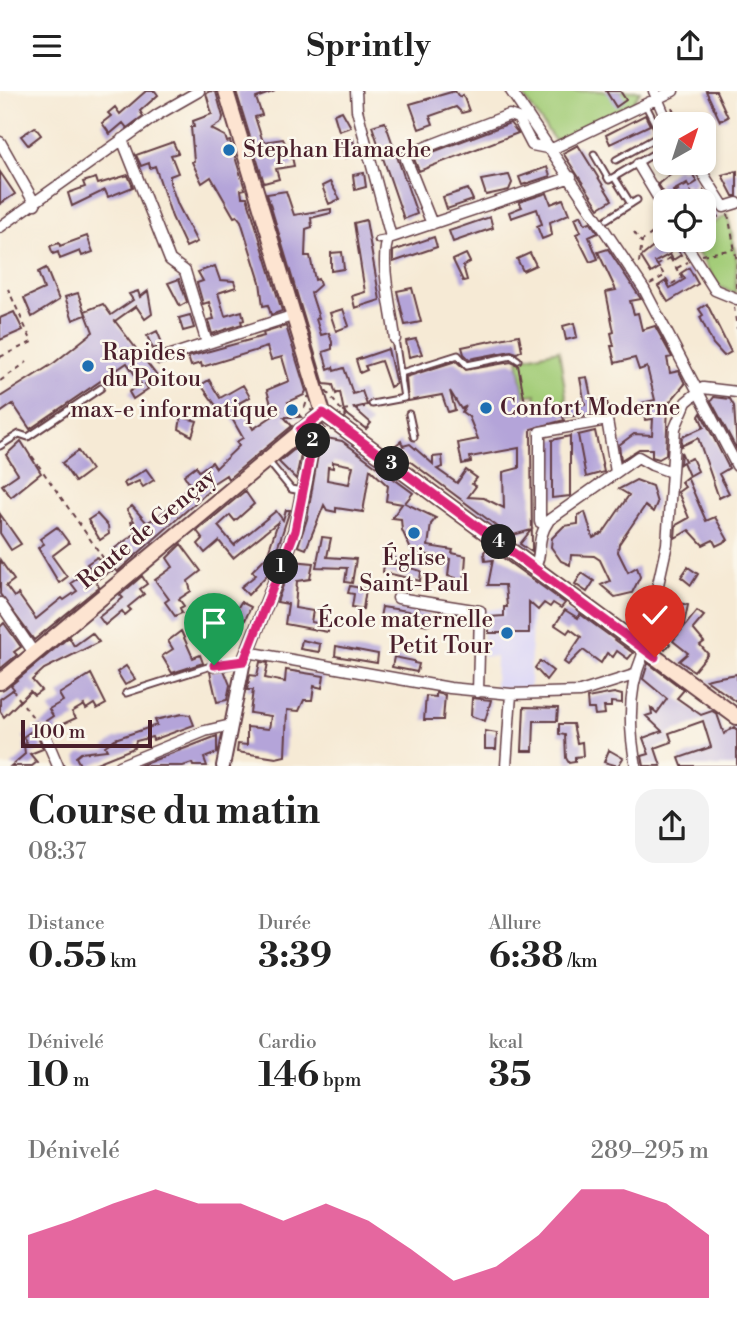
<!DOCTYPE html>
<html lang="fr">
<meta charset="utf-8">
<style>
body{margin:0;font-family:"Libre Bodoni",serif;background:#f2f2f2;color:#222;height:100vh;display:flex;flex-direction:column;font-size:26px;white-space:nowrap}
*{box-sizing:border-box;margin:0}
p{font-size:23px;color:#767676}
.icon{flex:none;width:38px;height:38px;fill:none;stroke:currentColor;stroke-width:2;stroke-linecap:round;stroke-linejoin:round}
.map{position:relative;height:675px;overflow:hidden}
.panel{display:flex;flex-direction:column;background:#fff;flex:1}
.panel>*{flex:none}
.needle{width:46px;rotate:39deg}
.tools{position:absolute;left:653px;top:21px;display:grid;gap:14px}
.tools a{display:grid;place-items:center;width:63px;height:63px;border-radius:14px;background:#fff;box-shadow:0 4px 10px #0003;font-size:35px}
.scale{position:absolute;left:21px;bottom:18px;width:131px;box-sizing:border-box;padding-left:7px;border:4px solid #4a1f2b;border-top:0;font-size:19px;line-height:24px;white-space:nowrap;color:#4a1f2b;-webkit-text-stroke:5px #fbf7ec;paint-order:stroke}
.pin{position:absolute;display:grid;place-items:center;width:60px;height:60px;color:#fff;margin:-72px -30px;border-radius:50% 50% 50% 0;rotate:-45deg;box-shadow:0 0 7px #0007}
.pin .icon{rotate:45deg}
.km{position:absolute;width:35px;height:35px;margin:-18px;border-radius:50%;background:#222;color:#fff;font-size:19px;line-height:35px;text-align:center}
.round{display:grid;place-items:center;flex:none;width:74px;height:74px;border-radius:21px;background:#f2f2f2}
.summary{display:flex;align-items:center;justify-content:space-between;height:119px;padding:0 28px}
h1{font-size:38px;font-weight:700;line-height:52px}
.metrics{display:grid;grid-template-columns:repeat(3,1fr);gap:10px;height:119px;padding:7px 28px}
.metrics div{display:grid;align-content:center}
.metrics b{font-size:35px;font-weight:700}
.metrics small{font-size:19px;font-weight:400}
.metrics p{font-size:19px}
.chart{height:196px;padding:14px 28px}
.chart p{display:flex;justify-content:space-between}
.chart svg{width:100%;height:126px;margin-top:7px;fill:#db2777;opacity:.7}
header{display:flex;justify-content:space-between;align-items:center;height:91px;padding:0 28px;background:#fff;font-size:32px;font-weight:700}
.map>svg:first-child{display:block}
.built{fill:#dbd6f7}
.green{fill:#a4cd79;stroke:#777652;stroke-width:2}
.building{fill:#b4a4d9;fill-rule:evenodd}
.lines{fill:none;stroke-linecap:round;stroke-linejoin:round}
.service-casing{stroke:#643d44;stroke-width:9}
.minor-casing{stroke:#643d44;stroke-width:13}
.tertiary-casing{stroke:#643d44;stroke-width:16}
.secondary-casing{stroke:#643d44;stroke-width:18}
.path{stroke:#643d44;stroke-width:2;stroke-dasharray:5 5;stroke-linecap:butt}
.service{stroke:#fff;stroke-width:5}
.minor{stroke:#fff;stroke-width:10}
.tertiary{stroke:#fff;stroke-width:12}
.secondary{stroke:#fde4d1;stroke-width:14}
.route-casing{stroke:#fff;stroke-width:14}
.route{stroke:#db2777;stroke-width:9}
.poi-dot{fill:#1f6fb2;stroke:#fbf7ec;stroke-width:2.5}
.labels{text-anchor:middle;dominant-baseline:central;stroke-width:5;stroke-linejoin:round;paint-order:stroke}
.poi-label{font-size:23px;fill:#4a1f2b;stroke:#fbf7ec;text-anchor:start}
.street-label{font-size:23px;fill:#4a1f2b;stroke:#fbf7ec}
</style>
<header><svg class="icon" aria-label="menu" viewBox="0 0 24 24"><path d="M4 6h16M4 12h16M4 18h16"/></svg>Sprintly<svg class="icon" aria-label="share" viewBox="0 0 24 24"><path d="M12 15V3M7 8l5-5 5 5M5 13v7h14v-7"/></svg></header>
<div class="map">
<svg width="737" height="675" viewBox="0 0 737 675">
<rect width="100%" height="100%" fill="#fbf7ec"/>
<filter id="ink" filterUnits="userSpaceOnUse"><feTurbulence type="fractalNoise" baseFrequency=".0143" numOctaves="2"/><feDisplacementMap in="SourceGraphic" scale="14" xChannelSelector="R" yChannelSelector="G"/><feConvolveMatrix kernelMatrix="1 2 1 2 8 2 1 2 1" color-interpolation-filters="sRGB"/></filter>
<filter id="wash" filterUnits="userSpaceOnUse"><feTurbulence type="fractalNoise" baseFrequency=".00686" numOctaves="4" result="noise"/><feDisplacementMap in="SourceGraphic" scale="28" xChannelSelector="R" yChannelSelector="G"/><feGaussianBlur stdDeviation="1.57" result="paint"/><feColorMatrix in="noise" values="0 0 0 0 0 0 0 0 0 0 0 0 0 0 0 0 0 1.4 0 .05"/><feComposite in="paint" operator="in"/></filter>
<g filter="url(#wash)">
<rect width="100%" height="100%" fill="#f6ead5"/>
<path class="built" d="M504 516 532 517 530 597H495L496 566 483 565V520Z"/>
<path class="green" d="M525 0H640L634 11 555 50 522 3Z
M728 123 737 170 735 203 718 195 690 149H704V138Z
M559 259 567 311 527 321 526 315H534L536 303 524 305 518 268Z"/>
<g id="blocks">
<path class="building" d="M146 0H155L158 4 140 20 143 25 127 37 123 32 110 43 102 32 111 25 108 22 115 16 120 23Z
M210 0 216 1 223 26 222 31 211 38 225 45 227 51 230 50 245 98 241 99 242 106H247L282 220 271 224 268 214 263 215 260 191 241 130 237 125 234 126 211 86 202 92 192 71 194 70 191 36H194L193 30 212 23 206 2Z
M236 0H275L256 7 262 24 255 26 263 51 283 48 292 66 294 75 276 78 279 88 264 92Z
M455 0 459 6 463 4 469 20 462 22 456 16 430 25 433 33 419 38 410 13Z
M606 0H620L626 9 616 16Z
M706 0H716L728 26 720 30Z
M342 20 351 36 339 40 334 23Z
M645 24 650 34 610 53 606 44Z
M385 31 417 123 404 128 372 35Z
M510 32 518 42 419 80 414 68Z
M35 36 41 44 28 54 21 45Z
M353 48 356 65 345 67 341 50Z
M173 51 178 62 171 64 178 82 170 85V92L178 114 197 151 186 156 172 126 155 75 150 77 149 72 141 75 136 64Z
M578 54 612 109 599 117 563 62Z
M688 75 697 91 689 96 687 92 673 100 675 104 668 108 658 93 679 76 681 80Z
M547 76 550 85 522 94 519 86Z
M737 80V105H733L722 84Z
M0 81 15 103 0 113Z
M364 82 366 96 355 99 353 84Z
M128 84 133 96 108 106 105 99 72 115 68 102 85 96 83 91 96 87 98 93Z
M509 84 512 92 509 99 486 104 481 89Z
M330 91 340 108 329 113 322 95Z
M468 98 473 109 447 118 443 106Z
M286 100 294 124 331 118V122L311 127 312 136 306 138 305 165H310L315 189 318 188 320 194 311 202 319 227 316 228 321 244 329 242 332 251V258L323 261 328 278 333 276 334 280 344 277 353 303 362 300 367 314 354 317 371 332 366 338 344 321 340 301 336 303 333 294 324 293 267 103Z
M704 101 718 126 708 132 704 129Z
M547 102 551 113 563 108 569 123 550 131 552 144 542 148 537 135 542 133 537 118 511 127 509 121 522 116 519 111Z
M581 124 585 133 590 131 598 142 589 146 598 168 590 171 576 143 581 141 575 127Z
M490 126 493 137 453 151 449 140Z
M366 129 380 209 355 217 352 205 365 201 354 132Z
M87 145 93 161 82 165 80 160 60 168 58 161 53 163 50 155 59 152 60 155Z
M434 146 437 156 393 171V160Z
M662 149 664 153 672 149 681 164 673 169 670 163 655 171 659 177 651 182 641 166Z
M608 158 641 208 630 210 634 223 638 222 642 239 655 235 672 266 667 267 670 282 679 280 685 293 668 313 666 364 659 368 652 366V358H639L621 369 619 354 634 343 652 344 653 328 645 329 642 312 655 309 647 276 639 279 635 267 615 272 611 255H614L611 242 614 241 606 201 616 199 598 161Z
M342 161 344 178 331 180V162Z
M530 162 536 174 523 180 517 168Z
M466 163 470 171 463 175 467 189 463 190 453 169Z
M215 175 220 189 234 190 236 196 218 202 225 225 242 220 244 229 241 230 242 233 212 243 208 229 214 228 209 211 203 213 197 192 203 190 198 181Z
M46 177 59 209 32 226 24 207 44 198 38 181Z
M689 177 698 193 668 211 658 195 666 190 670 197 685 188 681 182Z
M179 188 187 211 180 215 168 192Z
M412 197 421 231 405 234 397 200Z
M138 200 140 206 148 200 152 223 145 228 136 215 115 230 157 285 145 293 148 298 133 308 129 301 141 293 127 272 30 338 13 313 0 322V306L54 272 93 241 85 220 103 213 111 224 133 209 129 203Z
M78 202 86 224 73 229 65 206Z
M707 213 731 261 724 265 713 253 700 226 703 224 699 218Z
M343 218 349 235 336 240 330 222Z
M14 221 23 239 0 249V227Z
M190 224 194 237 183 240 179 227Z
M574 232 577 246 566 249 563 235Z
M286 235 306 300 304 304 288 311 301 326H284L292 335 228 388 226 384 209 395 211 398 117 481 114 478 95 490 99 496 34 549 0 503V469L14 489 6 495 14 506 18 503 36 528 62 507 64 509 77 500 71 492 91 478 87 473 97 466 104 475 115 466 111 460 136 442 131 431 134 430 127 419 132 415 147 432 153 428 154 430 186 399 189 392 184 384 196 375 199 380 212 371 216 377 239 355 236 351 243 347 226 317 220 320 201 294 209 289 220 307 243 294 250 306 239 312 253 338 280 320 272 317 267 299 289 290 282 266 271 269 267 256 202 276 201 272 191 275 188 266 264 245 263 242Z
M157 240 163 254 153 258 147 245Z
M519 244 522 259 517 262 511 260 469 268 464 263 462 256Z
M416 248 422 263 409 266 406 250Z
M388 258 396 293 390 296 381 270 365 275 367 279 360 282 356 269Z
M456 270 466 279 511 271 518 274 527 323 585 313 580 287 587 286 592 311 607 310 609 322 563 326 564 329 531 338 532 461 520 453 531 439 510 445 392 357 401 350 403 355 410 353 433 373V366L442 365 443 376 437 378 457 392 466 379 477 387 472 393 476 395 468 406 484 407 504 417 503 381 519 377V357L470 366 471 371 462 373 458 352 478 348 469 326 462 321 465 316 461 318 450 300 455 319 448 321 442 304 408 310 406 286Z
M714 306 730 308 734 315 737 359 711 310Z
M182 319 188 321 186 327 197 330 192 345 179 338 181 327 177 322Z
M701 322 729 377 719 383 729 402 719 407 698 347 681 355 682 346 704 336 699 325Z
M595 340 604 381 586 386 578 344Z
M570 345V405L552 407V349Z
M321 346 342 350 413 402 405 412 436 427 431 433 428 455 453 459 452 462 466 465 464 493 456 492V487L448 485 450 468 412 461 402 439 401 428 392 427 402 413 386 410 388 395 370 378 363 421 336 417V421L327 419 324 414 306 458 298 455 307 428ZM333 371 353 375 349 393 327 389 328 376 333 377Z
M21 350 41 382 11 406 2 394 18 383 6 364Z
M301 353 303 354 296 388 279 371Z
M78 360 91 379 75 391 62 372Z
M681 361 685 370 692 367 698 380 689 385 683 371 680 373Z
M146 378 154 389 143 396 139 390 126 396 124 392Z
M687 386 706 430 715 426 728 449 716 455 713 449 703 454 689 439 675 447 676 434 689 427 678 401 685 396 681 391Z
M636 389 652 395 657 412 653 421 645 415 619 453 618 461 628 481 637 476 640 486 632 502 615 506 601 494 610 490 600 469 594 465 571 464 570 474 561 470 551 456 552 447 564 435 578 433V424L585 421 593 447 603 442 629 404 619 398Z
M245 400 254 413 235 430 230 424 218 435 234 454 276 420 283 429 286 419H290L269 482 248 504 241 496 256 484 252 480 267 465 278 431 233 467 219 450 205 462 198 453 203 448 197 440Z
M0 423 21 453 11 459 0 442Z
M97 423 108 435 109 443 100 449 88 429Z
M57 436 69 452 52 465 67 486 59 492 38 457 44 453 40 448Z
M322 446 331 447 327 466 356 468 352 492 345 491 347 477 316 476Z
M181 453 201 480 188 490 191 500 179 508 184 515 180 517 182 522 175 525 165 511 169 508 155 489 173 476 167 467Z
M488 456 565 512 561 517 553 512 550 516 544 512 538 519 529 511V542H489V526L504 525V516H507L505 494H488L493 469 485 470 484 461Z
M385 466 409 470 407 476 421 480 420 490 383 481Z
M292 470 313 472 310 488 297 490 295 517 313 520 311 531 329 534 328 541 285 533 288 513 277 511Z
M688 476 698 483 691 494 681 486Z
M582 482 594 490 587 501 575 493Z
M142 485 147 493 140 498 144 503 128 516 131 519 125 524 122 520 105 534 99 526 123 507 120 504Z
M350 495 366 498 363 518 352 516 354 503 348 502Z
M662 508 688 514 684 533 658 529Z
M241 511 251 516 245 529 234 523Z
M382 516 428 523 429 534 380 526Z
M565 519 578 527 580 523 633 562 628 568 617 560 613 566 607 562 601 572 583 559 568 574 564 571 581 546 570 538 567 542 555 534Z
M697 520 704 525 693 538 704 551 700 554 708 563 694 580 679 570 688 562 673 550Z
M448 522 466 525 464 534 447 532Z
M225 528 231 539 217 545 211 535Z
M4 532 21 556 14 561 17 564 0 578V536Z
M181 540 193 567 200 564 203 572 172 582 162 565 173 558 168 550Z
M655 540 670 553 665 559 653 551Z
M92 542 99 551 44 578 32 589 41 599 34 604 30 600 4 626 0 620V608L14 598 11 594 69 546 74 555Z
M302 549 320 553 319 561 300 558Z
M336 555 378 563 377 572 335 565Z
M394 566 414 570V572L419 573 417 581 392 576Z
M540 570 553 580 546 589 535 577Z
M260 571 268 572 265 587 285 591 286 579 324 585 322 597 314 595 312 609H304L299 620 287 619 285 665 276 667 237 661 238 653 247 654V636L269 638 271 625 250 622 253 599H247L250 584 257 585Z
M648 572 684 599 677 607 701 624 712 620 717 623 724 643 734 636 737 639V675H682L679 667 711 656 703 630 669 642 672 651 655 657 661 675H644L642 665 649 663 643 647 662 640 646 625 652 623 651 617 657 622 667 608 643 588Z
M126 575 135 588 125 594 117 581Z
M234 577 224 579 230 594 227 609 217 611 210 581Z
M91 583 106 613 97 618 94 613 86 618 84 614 72 621 76 627 56 636 57 640 52 642 48 636 41 635 37 642 43 658 30 663 37 671 32 675H11L25 663 24 653 27 651 23 646 53 625 49 618 63 610 59 603Z
M737 583V611L706 589 714 587Z
M436 602 445 604 443 629H424L426 605 436 606Z
M614 602 622 604V612L611 611V616H604L605 623 595 624 594 618H588L587 607Z
M472 607 491 609 485 630 471 625Z
M524 616 558 617 557 630H534L533 660H522Z
M182 623 190 624 194 634 153 649 152 646 136 650 134 657 89 675 80 674 76 666 81 662 107 659 105 655 115 648 157 634 155 629Z
M559 633H573L577 652 582 651 583 665 575 666V671L569 672 566 667 565 644 559 643Z
M485 640 497 642 496 658H485Z
M217 645V662L204 667 207 675H193L192 672 183 675H139Z
M609 659 623 667 618 675 604 671Z"/>
</g>
</g>
<g filter="url(#ink)">
<use href="#blocks" fill-opacity="0" stroke="#643d44" stroke-width="2"/>
<g class="lines">
<defs>
<path id="service" d="M594 63 609 89 665 56
M616 69 661 44 645 13
M614 86 631 113
M607 128 637 109
M378 149 389 147
M401 282 458 264 467 274 512 265 518 269
M372 313 404 307 395 248
M409 323 414 346
M0 355 19 343 28 346 101 297
M268 370 291 398 301 400
M126 602 214 574 244 570"/>
<path id="minor" d="M356 0 357 19 391 146
M511 0 644 198 737 375
M654 0 668 33
M122 48 170 169 185 180 207 252
M0 51 35 113
M696 72 724 116 737 112
M638 73 665 118
M432 133 406 68 408 63 509 24 518 27 532 54 552 58 673 0
M0 136 157 24 199 0
M683 149 715 199 737 208
M395 248C393 225 378 166 389 147L571 86
M159 268 295 224
M546 434 540 431V341L607 329 616 381
M534 477C544 462 534 451 549 429L638 366 652 374 671 381
M398 507 480 520 478 601
M0 512 34 562
M247 561 450 597 511 603 580 601 634 584
M44 642 58 675
M119 675 205 640 231 634
M506 675 511 603
M636 675C629 639 627 601 642 566L667 453 675 337 686 311 703 297 737 301"/>
<path id="tertiary" d="M223 675 244 570 295 440 313 350 300 339"/>
<path id="secondary" d="M226 0 323 322 737 626
M0 591 323 322"/>
</defs>
<use href="#service" class="service-casing"/>
<use href="#minor" class="minor-casing"/>
<use href="#tertiary" class="tertiary-casing"/>
<use href="#secondary" class="secondary-casing"/>
<path class="path" d="M672 17 681 33
M680 110 675 101 687 94 696 110
M728 123 737 170 736 197
M634 141 641 151
M702 164 734 158
M670 167 682 187 670 194 658 174Z
M639 172 642 150 665 133
M677 177 688 171
M650 193 664 185
M734 216 737 238
M0 266 32 251 8 198
M0 290 27 271
M326 300 346 325 335 339H326L313 320 305 316 308 306Z
M343 319 365 316
M32 365 113 481
M12 598 40 636"/>
<use href="#service" class="service"/>
<use href="#minor" class="minor"/>
<use href="#tertiary" class="tertiary"/>
<use href="#secondary" class="secondary"/>
</g>
</g>
<g class="lines" filter="url(#ink)">
<defs>
<path id="route" d="M214 574 244 570 295 440 313 350 300 339 323 322 655 566"/>
</defs>
<use href="#route" class="route-casing"/>
<use href="#route" class="route"/>
</g>
<g class="poi-dot">
<circle cx="229" cy="59" r="7"/>
<circle cx="88" cy="275" r="7"/>
<circle cx="486" cy="317" r="7"/>
<circle cx="292" cy="319" r="7"/>
<circle cx="414" cy="442" r="7"/>
<circle cx="507" cy="542" r="7"/>
</g>
<g class="labels">
<g class="poi-label">
<text x="243" y="59">Stephan Hamache</text>
<text x="102" y="262">Rapides<tspan x="102" dy="26">du Poitou</tspan></text>
<text x="500" y="317">Confort Moderne</text>
<text x="278" y="319" text-anchor="end">max-e informatique</text>
<text x="414" y="467" text-anchor="middle">Église<tspan x="414" dy="26">Saint-Paul</tspan></text>
<text x="493" y="529" text-anchor="end">École maternelle<tspan x="493" dy="26">Petit Tour</tspan></text>
</g>
<g class="street-label">
<text transform="translate(147 438) rotate(-40)">Route de Gençay</text>
</g>
</g>
</svg>
<div class="tools">
<a><svg class="needle" viewBox="-14 -14 28 28"><path d="M0-13l5 13h-10z" fill="#e53935"/><path d="M0 13l5-13h-10z" fill="#767676"/></svg></a>
<a><svg class="icon" aria-label="locate" viewBox="0 0 24 24"><circle cx="12" cy="12" r="6"/><path d="M12 2v4M12 18v4M2 12h4M18 12h4"/></svg></a>
</div>
<div class="scale">100 m</div>
<div class="pin" style="left:214px;top:574px;background:#1e9e55"><svg class="icon" aria-label="arrive" viewBox="0 0 24 24"><path d="M6 21V4h12l-3 4 3 4H6"/></svg></div>
<div class="pin" style="left:655px;top:566px;background:#d93025"><svg class="icon" aria-label="check" viewBox="0 0 24 24"><path d="M5 12l5 5 9-10"/></svg></div>
<b class="km" style="left:281px;top:476px">1</b>
<b class="km" style="left:313px;top:350px">2</b>
<b class="km" style="left:392px;top:373px">3</b>
<b class="km" style="left:499px;top:451px">4</b>
</div>
<section class="panel">
<div class="summary"><div><h1>Course du matin</h1><p>08:37</p></div><a class="round"><svg class="icon" aria-label="share" viewBox="0 0 24 24"><path d="M12 15V3M7 8l5-5 5 5M5 13v7h14v-7"/></svg></a></div>
<div class="metrics">
<div><p>Distance</p><b>0.55<small> km</small></b></div>
<div><p>Durée</p><b>3:39</b></div>
<div><p>Allure</p><b>6:38<small> /km</small></b></div>
</div>
<div class="metrics">
<div><p>Dénivelé</p><b>10<small> m</small></b></div>
<div><p>Cardio</p><b>146<small> bpm</small></b></div>
<div><p>kcal</p><b>35</b></div>
</div>
<div class="chart"><p><span>Dénivelé</span>289–295 m</p>
<svg viewBox="0 0 160 44" preserveAspectRatio="none"><path d="M0 44V22L10 17L20 11L30 6L40 11L50 11L60 17L70 11L80 17L90 27L100 38L110 33L120 22L130 6L140 6L150 11L160 22V44z"/></svg>
</div>
</section>
